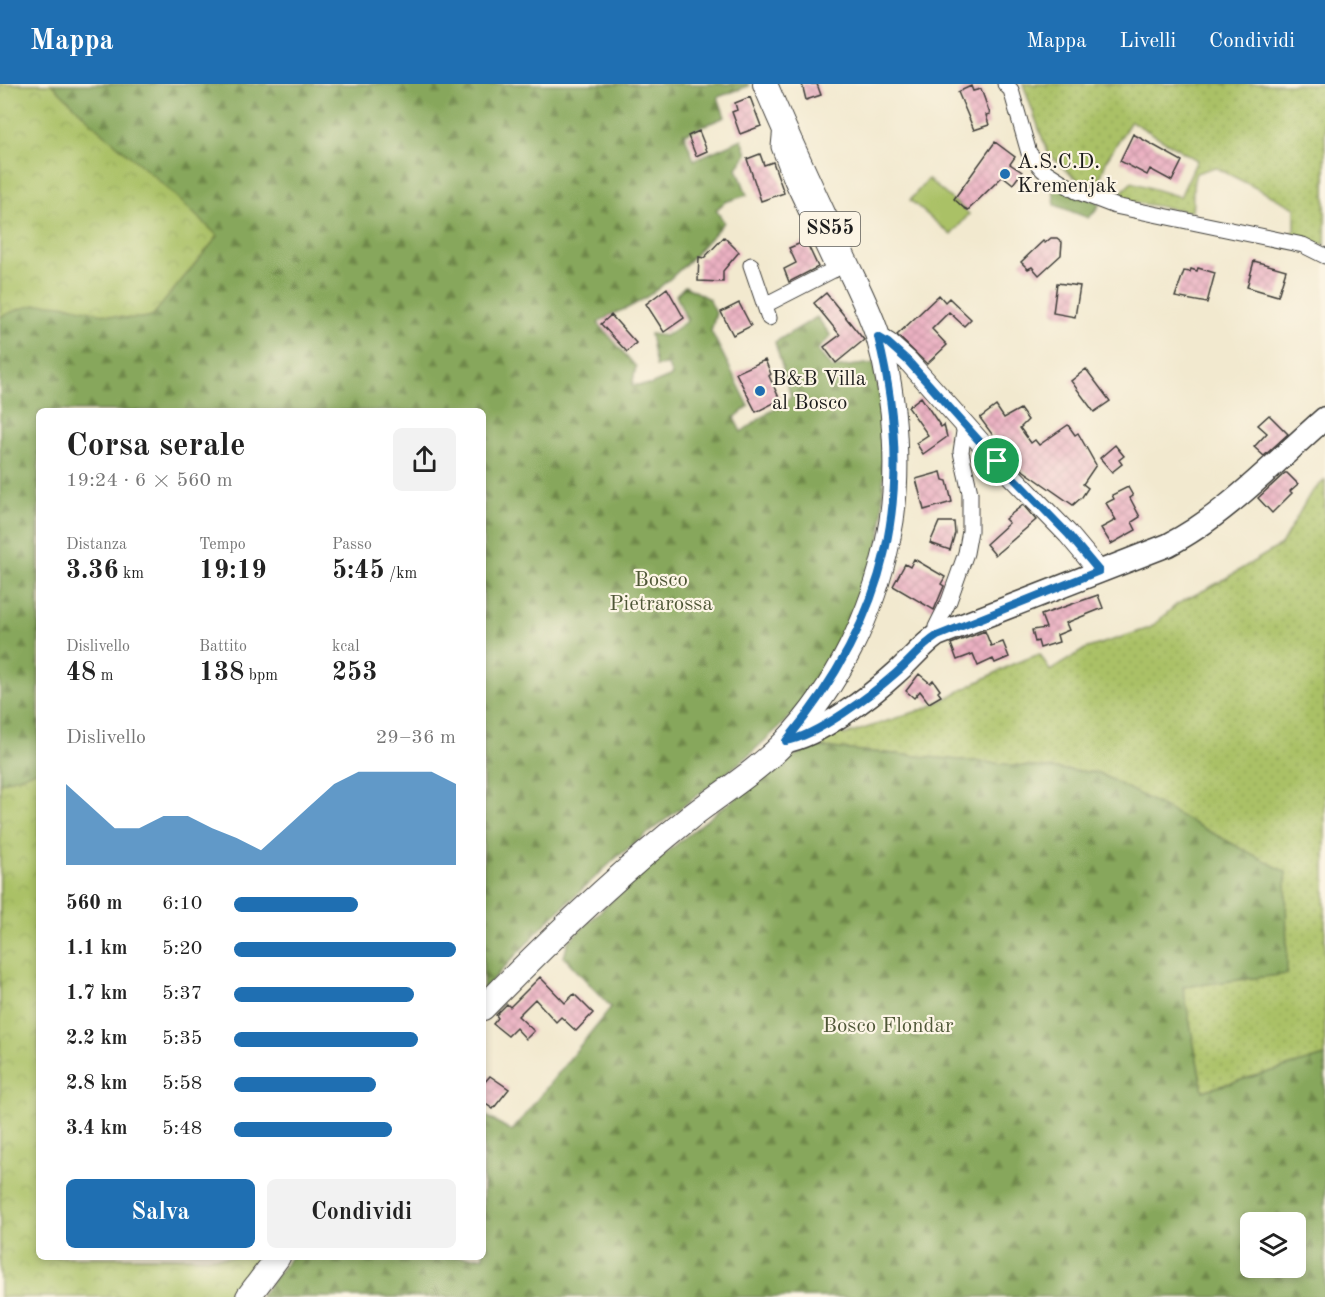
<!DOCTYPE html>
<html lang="it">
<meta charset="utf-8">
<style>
body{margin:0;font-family:"Old Standard TT",serif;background:#f2f2f2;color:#222;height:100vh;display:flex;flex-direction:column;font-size:22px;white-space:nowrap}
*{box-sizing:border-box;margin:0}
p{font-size:20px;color:#767676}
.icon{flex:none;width:33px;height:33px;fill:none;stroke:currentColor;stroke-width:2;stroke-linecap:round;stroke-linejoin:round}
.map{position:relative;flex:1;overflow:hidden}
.side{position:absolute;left:36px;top:324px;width:450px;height:852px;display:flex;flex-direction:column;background:#fff;border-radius:9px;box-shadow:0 3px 9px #0003}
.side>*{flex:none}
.tools{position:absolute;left:1240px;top:1128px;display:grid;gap:12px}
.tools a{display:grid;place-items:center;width:66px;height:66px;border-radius:9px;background:#fff;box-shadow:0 3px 9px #0003;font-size:30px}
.pin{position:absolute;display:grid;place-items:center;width:51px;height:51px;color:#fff;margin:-26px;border:3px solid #fff;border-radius:50%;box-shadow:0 2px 6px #0007}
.round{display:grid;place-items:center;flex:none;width:63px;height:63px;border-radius:9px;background:#f2f2f2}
.summary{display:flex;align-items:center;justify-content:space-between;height:102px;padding:0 30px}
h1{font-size:33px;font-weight:600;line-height:45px}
.figures{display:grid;grid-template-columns:repeat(3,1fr);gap:9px;height:102px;padding:6px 30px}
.figures div{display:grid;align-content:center}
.figures b{font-size:26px;font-weight:600}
.figures small{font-size:16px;font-weight:400}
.figures p{font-size:16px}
.chart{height:168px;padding:12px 30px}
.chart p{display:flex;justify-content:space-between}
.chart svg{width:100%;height:108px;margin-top:6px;fill:#1f6fb2;opacity:.7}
.action{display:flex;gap:12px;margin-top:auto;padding:12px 30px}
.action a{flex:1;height:69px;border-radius:9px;background:#1f6fb2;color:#fff;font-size:24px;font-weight:600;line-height:69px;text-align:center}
.action a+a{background:#f2f2f2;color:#222}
ul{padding:0 30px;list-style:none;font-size:20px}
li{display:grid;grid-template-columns:96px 72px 1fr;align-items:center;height:45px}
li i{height:15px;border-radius:8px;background:#1f6fb2}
header{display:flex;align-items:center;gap:36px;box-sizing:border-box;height:84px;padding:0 30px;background:#1f6fb2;color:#fff}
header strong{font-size:28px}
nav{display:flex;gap:33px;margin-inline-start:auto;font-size:21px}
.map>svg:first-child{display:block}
.grass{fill:url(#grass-dots);stroke:#636e41;stroke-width:1.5}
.forest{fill:url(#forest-firs);stroke:#52623c;stroke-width:1.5;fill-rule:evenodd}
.park{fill:url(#park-crowns);stroke:#636e41;stroke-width:1.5}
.pitch{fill:#aac166;stroke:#636e41;stroke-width:1.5}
.building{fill:url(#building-cross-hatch)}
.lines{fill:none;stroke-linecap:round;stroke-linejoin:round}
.minor-casing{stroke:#3c3b37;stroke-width:17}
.tertiary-casing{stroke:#3c3b37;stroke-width:22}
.secondary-casing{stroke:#3c3b37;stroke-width:25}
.primary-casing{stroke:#3c3b37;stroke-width:26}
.minor{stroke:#fff;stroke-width:15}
.tertiary{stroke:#fff;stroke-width:20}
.secondary{stroke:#fff;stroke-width:22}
.primary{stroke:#fff;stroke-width:24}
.route-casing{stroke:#fff;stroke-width:12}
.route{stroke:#1f6fb2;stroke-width:8}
.poi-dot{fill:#1f6fb2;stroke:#fcf5e5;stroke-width:2}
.labels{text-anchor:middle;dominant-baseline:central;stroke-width:4.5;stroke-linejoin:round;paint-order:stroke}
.shield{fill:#fcf5e5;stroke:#5f5d58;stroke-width:1.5}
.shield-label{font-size:20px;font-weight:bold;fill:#1c1c1c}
.poi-label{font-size:21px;fill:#1c1c1c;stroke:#fcf5e5;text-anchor:start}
.park-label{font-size:21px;fill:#4e5636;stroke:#fcf5e5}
</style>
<header>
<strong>Mappa</strong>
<nav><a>Mappa</a><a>Livelli</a><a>Condividi</a></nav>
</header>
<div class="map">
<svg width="1325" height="1213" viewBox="0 0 1325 1213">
<defs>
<pattern id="grass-dots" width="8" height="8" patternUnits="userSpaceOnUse" patternTransform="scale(1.5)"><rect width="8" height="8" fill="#aac166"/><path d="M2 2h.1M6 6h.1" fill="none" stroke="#92a558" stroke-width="1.8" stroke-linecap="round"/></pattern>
<pattern id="forest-firs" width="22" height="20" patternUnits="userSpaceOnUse" patternTransform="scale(1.5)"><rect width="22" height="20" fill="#87a75b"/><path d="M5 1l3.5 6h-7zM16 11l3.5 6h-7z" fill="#6e874a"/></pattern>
<pattern id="park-crowns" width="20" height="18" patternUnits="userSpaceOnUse" patternTransform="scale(1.5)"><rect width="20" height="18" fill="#aac166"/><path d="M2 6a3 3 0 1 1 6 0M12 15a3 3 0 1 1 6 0" fill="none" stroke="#92a558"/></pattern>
<pattern id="building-cross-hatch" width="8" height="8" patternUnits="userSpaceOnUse" patternTransform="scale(1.5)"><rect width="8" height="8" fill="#ebb1c2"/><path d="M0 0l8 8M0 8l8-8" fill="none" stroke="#c998a6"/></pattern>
</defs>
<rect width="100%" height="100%" fill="#fcf5e5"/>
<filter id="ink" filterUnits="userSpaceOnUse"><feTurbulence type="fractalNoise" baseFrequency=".0167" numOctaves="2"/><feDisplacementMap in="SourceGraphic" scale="12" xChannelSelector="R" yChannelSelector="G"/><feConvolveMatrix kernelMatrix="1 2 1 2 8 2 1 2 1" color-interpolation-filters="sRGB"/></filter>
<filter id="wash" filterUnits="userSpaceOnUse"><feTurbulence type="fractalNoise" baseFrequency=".008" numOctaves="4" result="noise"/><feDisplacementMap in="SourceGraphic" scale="24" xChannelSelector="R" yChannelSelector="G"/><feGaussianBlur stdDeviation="1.35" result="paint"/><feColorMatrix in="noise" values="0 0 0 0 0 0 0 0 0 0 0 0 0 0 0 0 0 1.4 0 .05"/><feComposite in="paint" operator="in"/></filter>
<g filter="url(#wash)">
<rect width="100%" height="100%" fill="#f2e9cf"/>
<path class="grass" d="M1023 0H1325V161L1287 152 1295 146V124L1215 83 1196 89C1191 101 1194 115 1192 128L1114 115 1132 98 1180 113 1197 76 1131 37 1107 75 1097 103 1079 97 1048 70Z
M1325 396V972L1203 1007 1182 903 1287 889 1099 689 809 662 836 644 845 651 927 624 1013 580 1040 570 1050 587 1085 565 1150 544 1177 520 1218 499 1281 461 1310 410Z"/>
<path class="forest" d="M0 0H748L749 2 718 13 725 33 684 50 694 76 742 55 747 70 737 84 747 111 725 118 716 126 724 138C700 166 668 202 635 220 620 229 613 227 598 239L636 283 632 301H650L672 292 668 281 656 282 650 250 665 252 687 237 676 211 685 202 709 215 716 229 711 247 749 322 734 334 741 348 791 313 775 258 817 233 831 252 817 266 832 284 874 279 885 343 882 445 871 495 832 575 793 630 747 673 616 774 547 838 483 906V327H39V1173L0 1213Z
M1052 99 1100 119 1095 128 1088 134 1055 121Z
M809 662 1099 689 1286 788 1287 890 1183 903 1203 1007 1325 972V1213H260L291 1173H483V1035L486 1032 512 1047 611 923 564 873 568 858 643 787 719 726ZM1251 1138H1296V1184H1251Z"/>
<path class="park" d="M0 0H52L97 44 156 94 218 152 153 231C128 243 78 219 49 220 32 220 15 226 0 233Z
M39 686V1173H269L239 1213H0V699Z"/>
<path class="pitch" d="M928 95 969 130 951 151 910 116Z"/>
<g id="blocks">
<path class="building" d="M802 0H817L821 11 806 16Z
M971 2 973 7 981 5 990 30 986 31 989 41 974 46 958 8Z
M750 13 761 42 740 50 732 28 737 26 735 19Z
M699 47 707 67 696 72 688 52Z
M1133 50 1182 77 1172 97 1150 85 1147 91 1120 77Z
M995 58 1015 73 1010 80 1022 88 1013 100 1003 92 968 126 964 124 954 115Z
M760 70 764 81 773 78 784 109 761 117 747 75Z
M724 153 739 168 723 187V198L698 197 699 173 704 174Z
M1051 154H1057L1062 158 1061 171 1039 191 1032 183 1028 185 1021 178 1043 157 1045 159Z
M806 157 818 183 789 198 784 185 796 179 789 164Z
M1254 177 1286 186 1278 212 1247 203Z
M1198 184 1215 189 1207 219 1175 213 1184 187 1190 188 1191 185 1197 187Z
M1057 199 1080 202 1075 233 1053 229Z
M667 204 684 234 664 248 646 220Z
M826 209 864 256 836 279 824 263 840 251 814 219Z
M939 211 945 218 949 214 971 235 964 242 949 228 932 245 947 261 927 280 897 251Z
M739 219 751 242 733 251 721 228Z
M611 231 636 259 627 268 601 240Z
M765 276 771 290 769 292 780 316 756 328 736 289Z
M1086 285 1110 317 1094 328 1071 297Z
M921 313 941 343 944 341 947 353 923 370 916 359 928 351 908 323Z
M996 322 1004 334 1020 325 1028 336 1020 344 1031 359 1035 356 1039 361 1068 341 1075 351 1078 349 1096 381 1083 400 1088 404 1082 413 1073 421 1024 387 1006 369 980 334Z
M1269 331 1288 350 1264 372 1254 363 1267 349 1258 341Z
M1115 361 1124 372 1119 376 1122 380 1112 388 1100 374Z
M941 388 943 396 947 397 952 418 924 426 916 395Z
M1285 389H1287L1298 400 1290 407 1292 409 1272 429 1258 414Z
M1128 403 1133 412 1130 414 1140 433 1132 438 1136 446 1111 460 1101 444 1116 436 1106 419 1114 415 1112 411Z
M1023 421 1036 436 995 471 986 460 1009 439 1005 435Z
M939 438H954L955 449 950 466 930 459Z
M914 475 945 493 941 500 944 502 934 526 893 502 905 480 910 483Z
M1098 511 1103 524 1066 539 1069 546 1057 551 1059 558 1040 564 1038 557 1035 558 1032 546 1046 544 1041 531Z
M985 547 991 562 1003 558 1009 573 995 579 993 575 978 582 973 570 957 576 951 560Z
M919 590 930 599 933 596 940 606 938 608 941 612 929 619 920 607 914 614 906 607Z
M540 893 565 919 574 910 593 929 576 947 561 933 556 938 535 915 518 932 534 947 526 955 516 944 508 952 493 940 498 934 496 931 507 920 510 923Z
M490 992 509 1005 493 1025 483 1018V1000Z"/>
</g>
</g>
<g filter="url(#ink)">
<use href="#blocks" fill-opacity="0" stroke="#3c3b37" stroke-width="1.5"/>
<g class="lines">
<defs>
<path id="minor" d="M1005 0 1011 6 1029 69 1043 86 1076 107 1115 122 1303 161 1325 172
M781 42 779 63 792 97 834 186
M751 181 769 234
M765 221 841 182
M937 551 936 543 949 517 966 469 970 447V409L961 368 965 341"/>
<path id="tertiary" d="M878 253 888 259 908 277 997 377 1068 450 1099 487"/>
<path id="secondary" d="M786 657C818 652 871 612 896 589 910 577 921 562 937 551L1168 461C1225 432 1277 376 1325 334"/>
<path id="primary" d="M483 924C548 857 615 793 689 734 721 709 756 688 785 658 837 604 873 529 888 456 901 396 896 314 879 256 870 226 854 197 841 168 815 112 789 57 765 0
M248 1213 278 1173"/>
</defs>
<use href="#minor" class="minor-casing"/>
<use href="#tertiary" class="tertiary-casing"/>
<use href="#secondary" class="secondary-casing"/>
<use href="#primary" class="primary-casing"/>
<use href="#minor" class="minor"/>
<use href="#tertiary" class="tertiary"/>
<use href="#secondary" class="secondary"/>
<use href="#primary" class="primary"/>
</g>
</g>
<g class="lines" filter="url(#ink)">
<defs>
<path id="route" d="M878 253 888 259 908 277 997 377 1068 450 1099 487 937 552C921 562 910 577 896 589 871 611 817 652 786 657 888 534 917 409 878 253Z"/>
</defs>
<use href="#route" class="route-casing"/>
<use href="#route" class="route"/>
</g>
<g class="poi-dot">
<circle cx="1005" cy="90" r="6"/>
<circle cx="760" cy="307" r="6"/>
</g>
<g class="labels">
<rect class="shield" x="800" y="128" width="60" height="34" rx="4.5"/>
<g class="shield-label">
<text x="830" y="145">SS55</text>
</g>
<g class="poi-label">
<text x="1017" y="78">A.S.C.D.<tspan x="1017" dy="24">Kremenjak</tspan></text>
<text x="772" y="295">B&amp;B Villa<tspan x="772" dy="24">al Bosco</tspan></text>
</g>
<g class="park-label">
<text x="661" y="496">Bosco<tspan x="661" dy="24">Pietrarossa</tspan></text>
<text x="888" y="942">Bosco Flondar</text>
</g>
</g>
</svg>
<div class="tools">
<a><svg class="icon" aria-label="layers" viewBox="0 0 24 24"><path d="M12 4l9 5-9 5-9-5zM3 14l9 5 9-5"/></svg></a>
</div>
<div class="pin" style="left:997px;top:377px;background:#1e9e55"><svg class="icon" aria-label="arrive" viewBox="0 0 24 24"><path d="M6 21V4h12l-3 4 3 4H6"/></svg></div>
<section class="side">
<div class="summary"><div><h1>Corsa serale</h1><p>19:24 · 6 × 560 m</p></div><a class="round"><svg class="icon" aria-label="share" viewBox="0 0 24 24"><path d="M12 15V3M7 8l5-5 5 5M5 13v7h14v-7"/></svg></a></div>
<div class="figures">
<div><p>Distanza</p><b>3.36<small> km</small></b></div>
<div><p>Tempo</p><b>19:19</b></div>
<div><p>Passo</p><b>5:45<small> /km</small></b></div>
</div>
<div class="figures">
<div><p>Dislivello</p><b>48<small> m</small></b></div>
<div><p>Battito</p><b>138<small> bpm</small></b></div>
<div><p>kcal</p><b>253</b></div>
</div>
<div class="chart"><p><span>Dislivello</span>29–36 m</p>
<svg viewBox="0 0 160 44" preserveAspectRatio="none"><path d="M0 44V11L10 20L20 29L30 29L40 24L50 24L60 29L70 33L80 38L90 29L100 20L110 11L120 6L130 6L140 6L150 6L160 11V44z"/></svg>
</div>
<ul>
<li><b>560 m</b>6:10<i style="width:56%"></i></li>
<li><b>1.1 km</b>5:20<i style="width:100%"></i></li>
<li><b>1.7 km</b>5:37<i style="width:81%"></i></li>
<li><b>2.2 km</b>5:35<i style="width:83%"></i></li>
<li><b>2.8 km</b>5:58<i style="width:64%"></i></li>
<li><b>3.4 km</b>5:48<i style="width:71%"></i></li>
</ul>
<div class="action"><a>Salva</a><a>Condividi</a></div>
</section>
</div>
